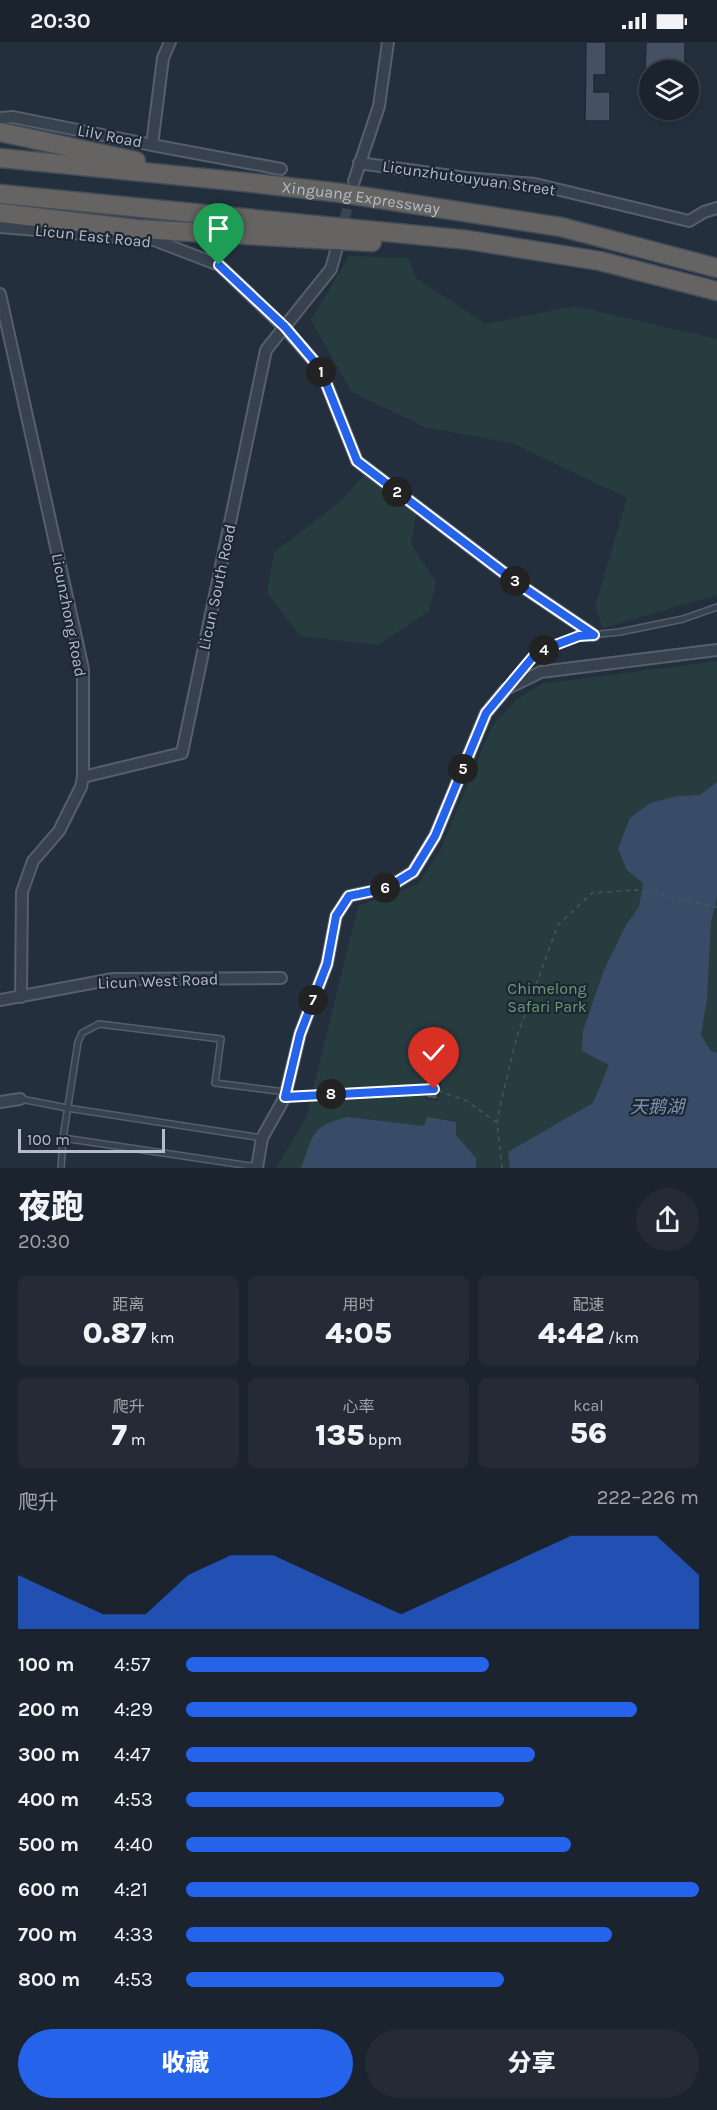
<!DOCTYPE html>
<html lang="zh">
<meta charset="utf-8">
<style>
body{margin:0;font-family:Karla,"Noto Sans SC",sans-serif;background:#242b36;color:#f1f3f6;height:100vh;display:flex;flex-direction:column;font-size:22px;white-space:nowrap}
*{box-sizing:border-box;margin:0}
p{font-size:20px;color:#a0a4aa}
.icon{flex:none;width:33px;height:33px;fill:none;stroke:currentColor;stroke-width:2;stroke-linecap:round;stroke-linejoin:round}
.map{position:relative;height:1126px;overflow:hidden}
.sheet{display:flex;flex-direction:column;background:#1b232e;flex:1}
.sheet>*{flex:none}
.tools{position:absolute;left:639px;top:18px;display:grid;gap:12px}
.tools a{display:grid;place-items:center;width:60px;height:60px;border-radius:50%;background:#1b232e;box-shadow:0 3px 9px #0003,0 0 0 2px #39404a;font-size:30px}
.scale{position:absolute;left:18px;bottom:15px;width:147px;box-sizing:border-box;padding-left:6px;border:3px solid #b4bcc9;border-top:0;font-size:16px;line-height:21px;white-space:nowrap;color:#b4bcc9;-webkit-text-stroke:4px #1d2633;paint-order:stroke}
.pin{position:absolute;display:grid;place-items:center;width:51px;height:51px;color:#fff;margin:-62px -26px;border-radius:50% 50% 50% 0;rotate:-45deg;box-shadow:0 0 6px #0007}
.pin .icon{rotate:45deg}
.km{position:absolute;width:30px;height:30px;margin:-15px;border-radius:50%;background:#222;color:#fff;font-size:16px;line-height:30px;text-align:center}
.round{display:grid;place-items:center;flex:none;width:63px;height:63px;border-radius:32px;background:#242b36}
.summary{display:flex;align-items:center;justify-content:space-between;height:102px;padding:0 18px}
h1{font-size:33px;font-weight:800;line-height:45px}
.figures{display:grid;grid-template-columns:repeat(3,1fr);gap:9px;height:102px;padding:6px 18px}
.figures div{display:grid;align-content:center;border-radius:9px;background:#242b36;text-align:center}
.figures b{font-size:30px;font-weight:800}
.figures small{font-size:16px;font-weight:400}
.figures p{font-size:16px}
.chart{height:168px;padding:12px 18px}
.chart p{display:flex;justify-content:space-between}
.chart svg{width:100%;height:108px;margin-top:6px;fill:#2563eb;opacity:.7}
.primary-button{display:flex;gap:12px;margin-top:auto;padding:12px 18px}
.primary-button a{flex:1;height:69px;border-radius:36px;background:#2563eb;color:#fff;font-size:24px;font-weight:800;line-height:69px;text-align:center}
.primary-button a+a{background:#242b36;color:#f1f3f6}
ul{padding:0 18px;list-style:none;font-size:20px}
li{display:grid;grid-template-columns:96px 72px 1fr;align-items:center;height:45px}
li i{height:15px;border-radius:8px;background:#2563eb}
.status{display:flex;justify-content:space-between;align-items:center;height:42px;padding:0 30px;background:#1b232e;direction:ltr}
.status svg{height:16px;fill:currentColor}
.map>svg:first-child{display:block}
.green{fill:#263c3f}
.water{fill:#394c67}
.building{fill:#455162;stroke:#1f2835;stroke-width:1.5}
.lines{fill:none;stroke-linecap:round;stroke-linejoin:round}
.minor-tunnel{stroke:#3a4453;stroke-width:10;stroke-dasharray:10 5;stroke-linecap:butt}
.service-casing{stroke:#565f6c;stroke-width:8}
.minor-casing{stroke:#565f6c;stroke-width:14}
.trunk-casing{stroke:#434c59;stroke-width:21}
.path{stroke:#44595c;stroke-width:1.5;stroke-dasharray:4.5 4.5;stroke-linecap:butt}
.service{stroke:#38414e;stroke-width:5}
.minor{stroke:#38414e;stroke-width:10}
.trunk{stroke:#656462;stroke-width:18}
.route-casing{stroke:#fff;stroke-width:12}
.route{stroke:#2563eb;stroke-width:8}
.labels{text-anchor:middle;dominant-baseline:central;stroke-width:4.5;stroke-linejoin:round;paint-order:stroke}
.street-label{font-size:16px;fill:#b4bcc9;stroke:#1d2633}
.park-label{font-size:16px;fill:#6b9a76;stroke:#1d2633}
.water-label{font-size:18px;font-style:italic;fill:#7c92b1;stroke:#1d2633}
</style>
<div class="status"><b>20:30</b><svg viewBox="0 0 49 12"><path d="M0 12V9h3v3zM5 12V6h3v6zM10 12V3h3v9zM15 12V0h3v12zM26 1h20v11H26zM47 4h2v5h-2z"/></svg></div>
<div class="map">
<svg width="717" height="1126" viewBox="0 0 717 1126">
<rect width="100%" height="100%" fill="#242f3e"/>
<path class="green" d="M349 214 408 216 416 236 486 282 574 264 717 297V553L603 586 595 565 627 456 512 401 424 385 351 349 311 278Z
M365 432 417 468 411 502 436 540 429 569 378 603 300 594 267 551 274 510 339 461Z
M717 619V1126H276L306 1076 358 864 418 842 440 809 491 686 516 658 541 642Z"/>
<path class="water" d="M717 740V855L711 880 707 957 701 993 711 1009 717 1011V1126H510L508 1110 593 1061 609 1023 582 1009 583 989 604 928 626 883 639 865 643 841 627 828 618 807 630 776 650 761 678 754 700 753Z
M347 1075 424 1084 427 1075 456 1080V1093L476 1116V1126H301C315 1092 309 1085 347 1075Z"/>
<path class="building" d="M586 0H606V33H594V50H610V79H585Z
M646 0H685V28H645Z
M431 1028 442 1030 437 1058 426 1056Z"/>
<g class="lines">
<path class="minor-tunnel" d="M341 191 352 148"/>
<defs>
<path id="service" d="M509 643 537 610 580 594 620 590 683 577 717 565
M21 1057 67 1066 262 1096
M63 1096 257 1125
M61 1126 63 1096 78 1000 82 991 99 982 221 997 215 1041 285 1050"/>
<path id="minor" d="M0 76 13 75 152 103 163 16 170 0
M152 103 281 127
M359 121 466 136 535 142 689 179 704 170 717 166
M354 139 379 64 388 0
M0 185 154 198 219 223 284 285 320 326 357 419 520 543 594 593
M0 252 83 627V735L81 745 59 789 33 819 22 850 21 955
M83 735 182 711 266 308 331 227 336 209
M0 958 113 937 281 936
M0 1060 20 1057
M257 1126 262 1096 285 1055 300 992 327 922 336 874 349 854 387 846 413 830 435 794 486 671 506 647 541 630 717 608"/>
<g id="trunk">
<path d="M0 90 136 119"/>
<path id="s1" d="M0 116 244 140 341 151 561 185 717 226"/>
<path d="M0 152 468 198 600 219 717 249"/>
<path d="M0 171 137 187 372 200"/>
</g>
</defs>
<use href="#service" class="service-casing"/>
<use href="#minor" class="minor-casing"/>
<use href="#trunk" class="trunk-casing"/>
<path class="path" d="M295 1055 434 1047 467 1059 496 1080
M502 1126 497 1081 500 1064 517 994 558 883 592 851 637 848 717 865"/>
<use href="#service" class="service"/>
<use href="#minor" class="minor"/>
<use href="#trunk" class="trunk"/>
</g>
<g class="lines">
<defs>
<path id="route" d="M219 223 285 285 320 326 357 419 520 543 594 593 579 594 537 610 486 671 435 794 413 830 387 846 349 854 336 874 327 922 300 992 285 1055 434 1047"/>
</defs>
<use href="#route" class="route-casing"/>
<use href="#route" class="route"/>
</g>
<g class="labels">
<g class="street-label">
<text transform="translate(110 94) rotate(11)">Lilv Road</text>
<text transform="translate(469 136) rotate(8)">Licunzhutouyuan Street</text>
<text stroke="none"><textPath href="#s1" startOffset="363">Xinguang Expressway</textPath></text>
<text transform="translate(93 194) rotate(6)">Licun East Road</text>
<text transform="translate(217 545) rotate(-78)">Licun South Road</text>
<text transform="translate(69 573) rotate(79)">Licunzhong Road</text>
<text transform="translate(158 939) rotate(-2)">Licun West Road</text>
</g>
<g class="park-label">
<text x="547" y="946">Chimelong<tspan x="547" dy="18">Safari Park</tspan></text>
</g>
<g class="water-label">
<text x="657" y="1065">天鹅湖</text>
</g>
</g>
</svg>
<div class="tools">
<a><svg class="icon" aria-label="layers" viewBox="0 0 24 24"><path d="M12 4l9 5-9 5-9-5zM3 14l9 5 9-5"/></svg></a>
</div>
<div class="scale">100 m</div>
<div class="pin" style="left:219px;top:223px;background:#1e9e55"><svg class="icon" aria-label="arrive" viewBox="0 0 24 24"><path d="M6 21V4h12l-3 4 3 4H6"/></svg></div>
<div class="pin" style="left:434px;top:1047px;background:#d93025"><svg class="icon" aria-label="check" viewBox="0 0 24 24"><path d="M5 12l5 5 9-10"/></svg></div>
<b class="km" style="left:321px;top:330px">1</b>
<b class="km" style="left:397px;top:450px">2</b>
<b class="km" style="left:515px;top:539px">3</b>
<b class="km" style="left:544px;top:608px">4</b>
<b class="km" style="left:463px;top:727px">5</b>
<b class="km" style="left:385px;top:846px">6</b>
<b class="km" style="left:313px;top:958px">7</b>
<b class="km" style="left:331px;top:1052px">8</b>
</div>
<section class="sheet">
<div class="summary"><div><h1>夜跑</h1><p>20:30</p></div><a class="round"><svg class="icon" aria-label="share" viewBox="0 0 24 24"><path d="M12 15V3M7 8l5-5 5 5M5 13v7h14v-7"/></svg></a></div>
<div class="figures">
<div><p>距离</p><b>0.87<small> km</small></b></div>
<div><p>用时</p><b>4:05</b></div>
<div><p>配速</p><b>4:42<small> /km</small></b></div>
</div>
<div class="figures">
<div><p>爬升</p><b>7<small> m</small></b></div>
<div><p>心率</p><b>135<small> bpm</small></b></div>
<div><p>kcal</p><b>56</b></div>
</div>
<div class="chart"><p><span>爬升</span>222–226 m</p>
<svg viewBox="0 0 160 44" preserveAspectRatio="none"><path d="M0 44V22L10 30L20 38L30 38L40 22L50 14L60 14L70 22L80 30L90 38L100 30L110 22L120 14L130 6L140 6L150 6L160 22V44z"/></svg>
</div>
<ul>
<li><b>100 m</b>4:57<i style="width:59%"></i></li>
<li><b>200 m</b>4:29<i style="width:88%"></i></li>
<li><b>300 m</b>4:47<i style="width:68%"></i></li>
<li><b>400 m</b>4:53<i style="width:62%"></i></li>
<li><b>500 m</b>4:40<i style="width:75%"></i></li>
<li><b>600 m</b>4:21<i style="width:100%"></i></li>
<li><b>700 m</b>4:33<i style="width:83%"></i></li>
<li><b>800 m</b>4:53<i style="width:62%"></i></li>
</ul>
<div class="primary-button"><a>收藏</a><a>分享</a></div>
</section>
